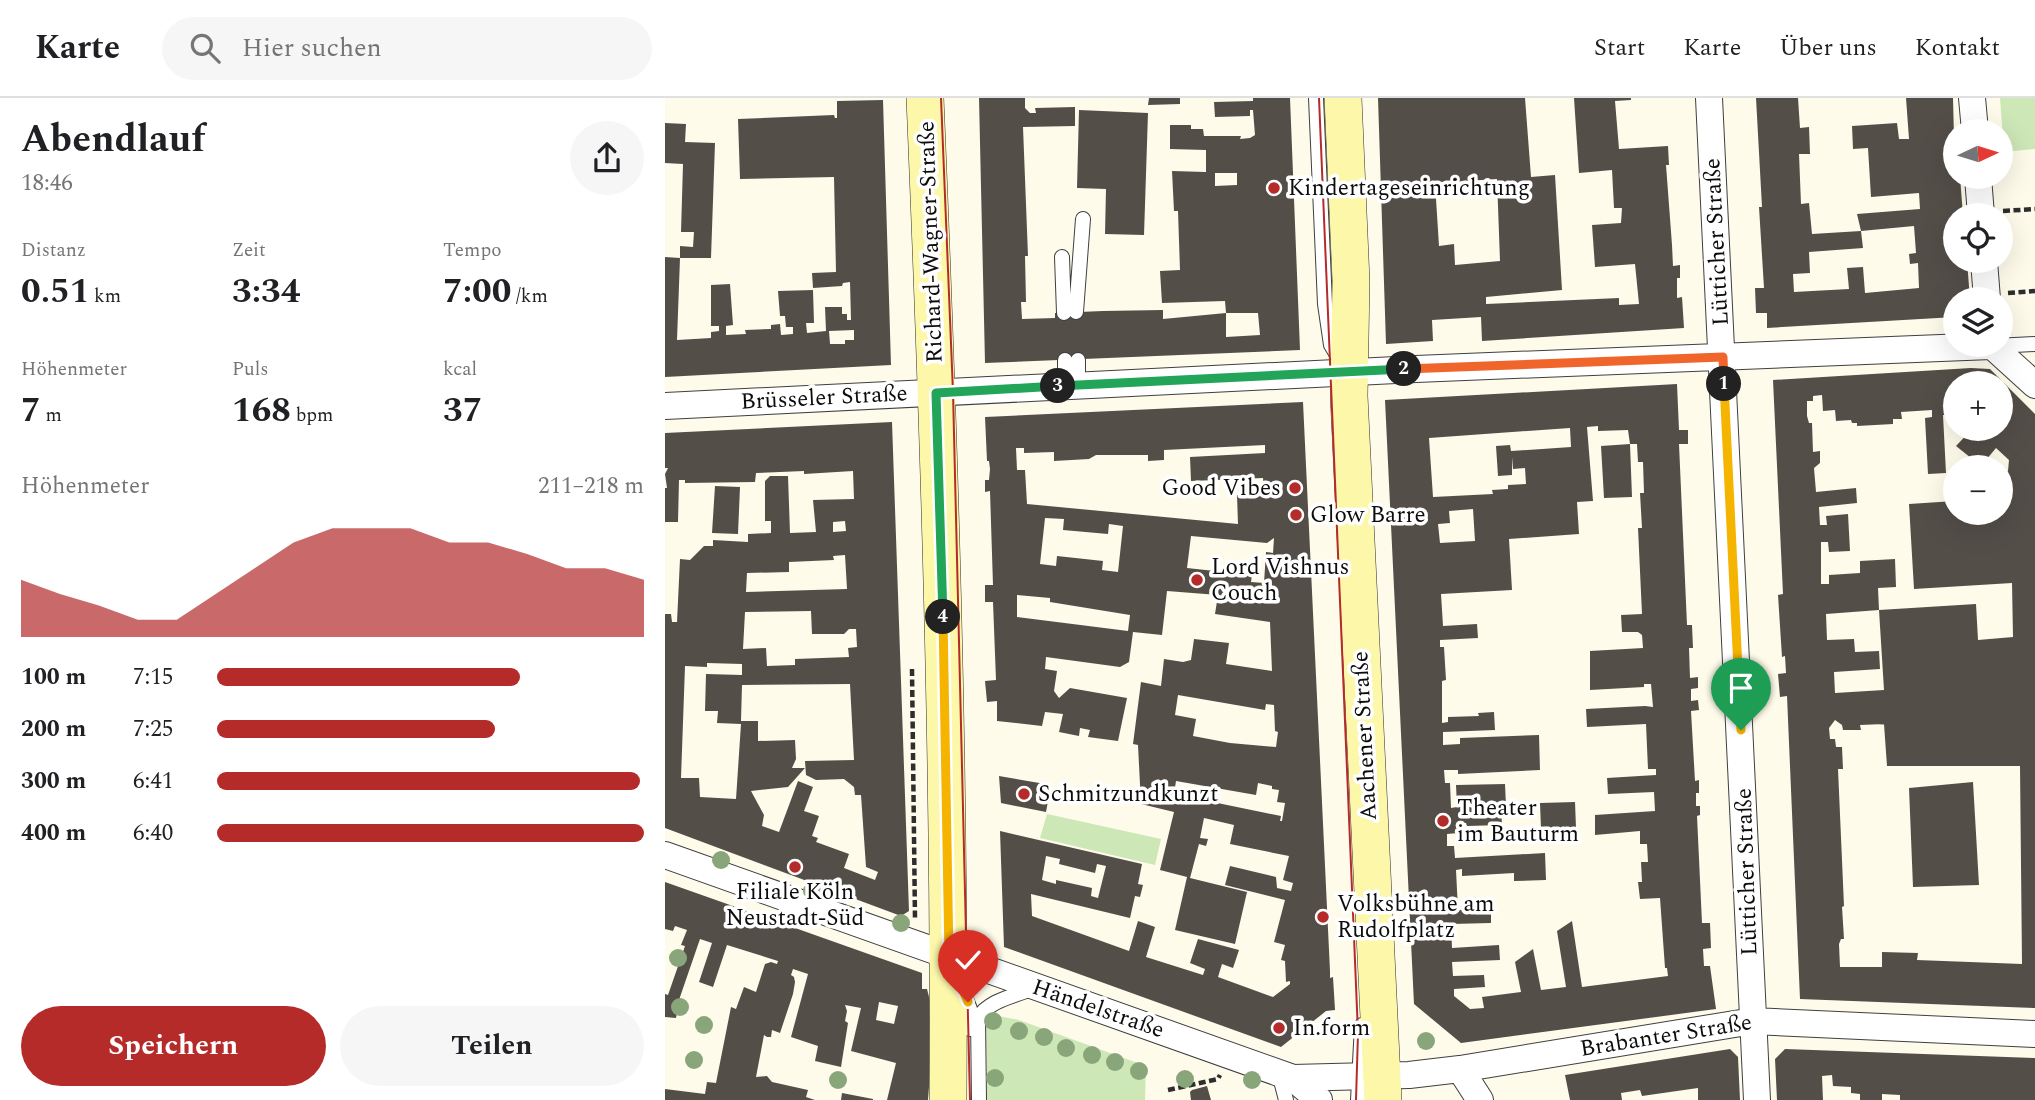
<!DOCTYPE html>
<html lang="de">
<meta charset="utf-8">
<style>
body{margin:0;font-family:Spectral,serif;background:#f6f6f6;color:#202124;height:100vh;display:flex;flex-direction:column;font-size:26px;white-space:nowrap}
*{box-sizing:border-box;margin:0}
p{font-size:23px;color:#757577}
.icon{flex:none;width:38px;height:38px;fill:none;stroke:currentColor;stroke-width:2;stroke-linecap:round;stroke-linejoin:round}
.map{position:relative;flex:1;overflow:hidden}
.details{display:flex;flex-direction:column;background:#fff;width:665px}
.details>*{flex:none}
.needle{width:46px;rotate:86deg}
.fabs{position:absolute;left:1278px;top:21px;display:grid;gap:14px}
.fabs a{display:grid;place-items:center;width:70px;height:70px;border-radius:50%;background:#fff;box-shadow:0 7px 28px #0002;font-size:35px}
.pin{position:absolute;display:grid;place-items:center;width:60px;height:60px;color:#fff;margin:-72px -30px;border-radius:50% 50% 50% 0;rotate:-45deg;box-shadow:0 0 7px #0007}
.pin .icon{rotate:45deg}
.km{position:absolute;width:35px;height:35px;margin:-18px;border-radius:50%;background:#222;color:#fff;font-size:19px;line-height:35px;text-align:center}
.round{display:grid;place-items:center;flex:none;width:74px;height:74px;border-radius:37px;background:#f6f6f6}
.summary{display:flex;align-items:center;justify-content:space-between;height:119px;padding:0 21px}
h1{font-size:38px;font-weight:700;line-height:52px}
.metrics{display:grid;grid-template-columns:repeat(3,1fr);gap:10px;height:119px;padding:7px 21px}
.metrics div{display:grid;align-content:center}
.metrics b{font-size:35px;font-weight:700}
.metrics small{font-size:19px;font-weight:400}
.metrics p{font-size:19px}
.chart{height:196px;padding:14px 21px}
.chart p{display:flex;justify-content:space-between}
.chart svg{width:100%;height:126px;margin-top:7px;fill:#b52b2a;opacity:.7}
.primary-button{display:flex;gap:14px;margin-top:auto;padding:14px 21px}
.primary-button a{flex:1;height:80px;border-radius:42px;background:#b52b2a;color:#fff;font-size:28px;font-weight:700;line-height:80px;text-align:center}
.primary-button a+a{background:#f6f6f6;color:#202124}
ul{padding:0 21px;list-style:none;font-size:23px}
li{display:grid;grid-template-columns:112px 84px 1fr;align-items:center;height:52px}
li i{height:18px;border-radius:9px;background:#b52b2a}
header{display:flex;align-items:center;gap:42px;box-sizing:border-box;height:98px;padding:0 35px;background:#fff;border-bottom:2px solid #e0e0e0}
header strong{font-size:33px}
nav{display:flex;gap:38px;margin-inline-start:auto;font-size:24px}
.search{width:490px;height:63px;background:#f6f6f6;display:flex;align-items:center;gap:18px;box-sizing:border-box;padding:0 24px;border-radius:38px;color:#757577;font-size:26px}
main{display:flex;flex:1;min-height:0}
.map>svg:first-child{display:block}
.green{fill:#cde7b7}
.building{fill:#544e49;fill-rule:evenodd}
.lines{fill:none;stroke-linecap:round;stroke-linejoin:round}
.lane-casing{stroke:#3f3f3f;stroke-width:16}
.street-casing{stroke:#3f3f3f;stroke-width:28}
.secondary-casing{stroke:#2e2e2e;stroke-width:38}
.path{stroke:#2e2e2e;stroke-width:4.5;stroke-dasharray:7 3.5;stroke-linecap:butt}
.lane{stroke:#fff;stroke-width:14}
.street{stroke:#fff;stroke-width:26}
.secondary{stroke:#fcf7a9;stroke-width:37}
.tram{stroke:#b52b2a;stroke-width:2}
.tree{fill:#89a67b}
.split-1-casing{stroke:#fff;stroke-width:14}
.split-2-casing{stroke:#fff;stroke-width:14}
.split-3-casing{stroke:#fff;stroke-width:14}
.split-4-casing{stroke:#fff;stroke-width:14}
.split-5-casing{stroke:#fff;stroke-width:14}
.split-1{stroke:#f5b400;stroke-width:9}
.split-2{stroke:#f0652b;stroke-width:9}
.split-3{stroke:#22a559;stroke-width:9}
.split-4{stroke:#22a559;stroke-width:9}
.split-5{stroke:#f5b400;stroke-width:9}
.poi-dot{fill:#b52b2a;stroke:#fff;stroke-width:2.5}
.labels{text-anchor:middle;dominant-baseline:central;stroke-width:7;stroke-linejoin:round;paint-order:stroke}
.poi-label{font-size:23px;fill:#0c0c0c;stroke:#fff;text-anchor:start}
.street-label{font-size:23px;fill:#0c0c0c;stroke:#fff}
</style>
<header>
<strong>Karte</strong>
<div class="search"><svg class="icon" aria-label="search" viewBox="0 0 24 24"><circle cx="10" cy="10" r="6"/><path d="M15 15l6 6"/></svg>Hier suchen</div>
<nav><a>Start</a><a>Karte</a><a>Über uns</a><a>Kontakt</a></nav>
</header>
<main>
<section class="details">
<div class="summary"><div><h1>Abendlauf</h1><p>18:46</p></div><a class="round"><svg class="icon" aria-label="share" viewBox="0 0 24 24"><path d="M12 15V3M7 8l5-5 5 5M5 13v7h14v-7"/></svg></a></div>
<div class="metrics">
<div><p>Distanz</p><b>0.51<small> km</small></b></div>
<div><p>Zeit</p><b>3:34</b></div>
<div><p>Tempo</p><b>7:00<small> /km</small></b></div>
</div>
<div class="metrics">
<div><p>Höhenmeter</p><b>7<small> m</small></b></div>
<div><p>Puls</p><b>168<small> bpm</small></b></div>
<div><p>kcal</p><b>37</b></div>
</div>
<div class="chart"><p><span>Höhenmeter</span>211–218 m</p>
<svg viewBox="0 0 160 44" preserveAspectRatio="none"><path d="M0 44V24L10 29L20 33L30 38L40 38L50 29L60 20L70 11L80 6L90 6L100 6L110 11L120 11L130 15L140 20L150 20L160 24V44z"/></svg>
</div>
<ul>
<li><b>100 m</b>7:15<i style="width:71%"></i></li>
<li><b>200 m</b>7:25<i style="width:65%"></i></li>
<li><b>300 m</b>6:41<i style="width:99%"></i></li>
<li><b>400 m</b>6:40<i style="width:100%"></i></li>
</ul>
<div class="primary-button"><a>Speichern</a><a>Teilen</a></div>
</section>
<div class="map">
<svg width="1370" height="1002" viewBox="0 0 1370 1002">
<rect width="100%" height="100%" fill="#fefbeb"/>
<path class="green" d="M1335 0H1370V51L1339 54Z
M382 716 496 741 490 767 375 740Z
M328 917 354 922 481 968 480 1002H322L321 924 323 919Z"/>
<path class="building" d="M314 0H360V10L365 15H371L370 10 410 9V28L358 29 363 158H360L361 204H356L357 221 390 220V215L438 213 498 212V221L561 215V239L595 237 593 215H561L560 203 497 205 495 173 515 172 513 113H509L507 73 541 74V52L505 51V27H526V31H538L539 38H576L575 41 585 40 590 37 588 12H585V18L550 19 549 4 588 3V0H625L635 252 320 265ZM550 75H572V87L550 88Z
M484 0H515V6L483 7Z
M713 0H860L866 79 890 77 897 192 821 199V206L954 200V207L974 206 970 166 930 169 927 127 956 125 957 110H949L947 72 914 75 909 0H966V2L950 3 954 51 1003 48 1004 67H1001L1007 147 1008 168 1015 167V180H1012V200L1017 199 1019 230 817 243 816 219 767 222 768 243 721 246ZM832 81 835 163 790 167 789 146 774 148 770 85Z
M1091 0H1133L1135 30 1144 29 1145 56H1134L1136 106 1144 105 1147 136 1196 133 1192 116 1255 111 1254 95 1206 99 1203 50 1188 51 1187 28 1232 25 1234 41H1244L1241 0H1288L1290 79H1295L1298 117H1290V163H1302L1305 201H1290V219L1102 230V215H1091L1090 190H1099L1094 109H1097ZM1249 128 1251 155 1244 156 1245 166 1253 165 1254 190 1200 195 1198 169 1182 170 1184 191 1129 194 1128 176 1145 175 1144 154 1198 150 1196 133Z
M218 2 226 267 0 279V159L15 160 12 242 46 240V234L54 233V228H46V187L65 186 68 227 61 228V237L81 236 80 232 106 231V227L115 226 116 237 128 236V229H121L120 218H115L113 193 148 192 149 225H141L142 235 161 233 160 209H177V216H182V222H186L185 184 178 185 177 188 148 190 147 175 171 174 169 79 75 81 73 21 169 17 170 20H172V3ZM189 232V242H180V246H165L164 233Z
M414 12 483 15 479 137 440 136 441 91 412 90Z
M0 25 21 26 20 44 50 45 46 160H15V148L28 149 29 134H16L18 66 0 65Z
M1306 270 1325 271 1370 316V910L1135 901 1122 598 1115 599 1113 576 1121 575 1120 558 1117 559 1113 497 1118 496 1108 282ZM1290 285H1335V331H1307L1291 348 1316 368 1331 350 1344 362 1343 373 1335 374V415H1290V403L1244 406 1249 491 1347 485 1348 539 1313 542 1311 506 1214 512 1219 592 1170 595 1169 574 1215 571 1214 553 1190 554 1189 541 1162 542 1161 516 1214 512 1213 490 1231 489 1230 461 1195 463V475L1164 477V486H1156V444H1163L1164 454 1185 453 1183 416 1161 418 1162 427H1155L1154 409 1192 405 1191 390 1151 394 1149 370 1155 365V353L1148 354 1147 325H1144L1142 318V303H1148V298L1157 297 1158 313 1170 312 1171 323 1186 322 1187 325H1192V328L1228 326V321H1237L1236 314 1267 312V319L1260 320 1263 376 1281 375 1278 317H1290ZM1218 612 1222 668H1355L1357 866 1252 862 1253 855 1217 854V869H1175L1174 846 1176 841H1179L1177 809 1179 808 1173 671H1178L1177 649H1171L1170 641H1165L1164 630 1170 622 1177 627 1178 632H1196L1195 627 1219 626Z
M1012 286 1014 332H1023V346H1014L1022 527H1027L1028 550H1024L1025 580 1033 579V590L1026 591V603L1033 602 1034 612 1026 613 1030 683 1034 682V695H1031V708H1035V717L1032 718 1037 825H1045L1046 850 1038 851 1039 868H1045L1051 911 796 945 749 906 720 302ZM933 328V333L963 332 965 346 936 348 939 400 967 399 965 346H972L973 364H978L979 395H975L977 430H973L977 516 956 517 957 534H973L977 537 978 550 925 553V592L979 589V586H986L988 609 980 608 921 611 922 629 981 626 983 671H991V677L942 680 943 696 989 694 990 713 930 717V737L975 733V746H982L983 764H976L977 784H973L975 801 995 800 1000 870H1002L1003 878 917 889 907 823 892 833 901 889 876 892 868 851 850 864 856 894 817 899 819 910 805 911 789 898V891L820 889 819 877 788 878 787 864 835 862 834 847 787 850 786 826 826 825V810L793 812 791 772 797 771V778L849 775V783L881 782 880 755 790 760 789 748H782V736L793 735V725H801L802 728 837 727 836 708H841L840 686 791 687 792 709 786 710 785 685H780L779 672H793V676L875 672 874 637 795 640V646L778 647V634L830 632 829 614 813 615 814 618 783 619V624L777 625V583L781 582 779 549H775V542L813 540 812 526 778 528 776 496 847 492 844 441 914 436 912 404 928 403 922 329ZM905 330 906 349 846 353 845 347 831 348 833 378 847 377V359L848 371 860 370 861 386 843 387V391L827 392 828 396 768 399 764 340ZM808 411 810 443 775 445 773 426 785 425 784 413Z
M638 304 665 873V880L668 879 670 912 661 913 616 949 339 849 335 733 477 766 473 786 478 787 475 799 470 798 465 820 366 796 367 818 464 853 473 823 490 829 481 859 538 877 540 871 525 865 533 841 574 852 568 870 557 866 553 879 608 899 625 886V883L621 884 620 863 616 862 620 847 609 844 620 802 560 787 565 768 611 779 612 790 626 793 628 785 618 782 624 758 565 746 569 727 539 720 535 740 543 741 541 748 534 746 525 780 582 794 570 846 510 832 522 779 495 772 509 714 476 706 473 647 468 646 476 584 496 588 499 561 518 564 526 562 529 541 564 545 561 566 607 573 605 524 550 516 553 497 502 493 497 537 468 534 464 564 455 569 381 559 380 571 392 573 389 593 394 600 405 590 462 600 453 643 423 639 425 632 415 630 414 638 394 634 398 616 380 614 377 628 332 623V603L322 604 320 583 331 582 328 504H320V487H328L325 393 320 394V382H324L325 371 324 363H322L320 319ZM600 347V355L525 359 526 383 598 380 599 395 572 397 573 426 362 406 360 372H352L351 350H359V355L389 354V363L424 361 431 357H483V363L499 362V352ZM380 420 399 421 398 432 443 436 444 426 458 428 453 474 437 472 438 463 392 458 391 468 375 466ZM526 438 602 445 609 440 608 455 601 454 599 485 586 484 587 477 522 470ZM352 497 385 500V504L465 517 463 533 352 519ZM513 597 600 612 601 606 609 607 610 633 613 634 611 649 565 645 528 638 531 621 510 617ZM511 683 591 697 593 685 607 688V691L614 692 612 704 620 705 617 723H615L616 718 509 696ZM381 758 395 761 394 766 430 775 432 766 441 768 433 800 426 798 427 790 391 782V786L377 782Z
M227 324 244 813 236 818 0 730V516H6L7 524H12L15 461 25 462 39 448H48V442L83 444V436L106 435V423H100V383L105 378H123L125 435 151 434 148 402 189 401 188 373 139 376V373L91 375 90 384 20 385V382H14L13 424H0V390H2L0 376 3 370H0V335ZM180 423 181 433 168 434V424ZM180 457 182 491 81 494 82 475 124 474V464L169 462 168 458ZM146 513 147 536H179L184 531H191L192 549 183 550 184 559 130 561V567L102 568 101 550 78 551 80 514ZM42 565 77 566V577L41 576 40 613H53L52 625 76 626 71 701 35 699 34 680H16L20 568 42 569ZM185 586 189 662 140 663 141 677 151 682 179 681 189 689 190 697H196L201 769 213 774 210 782 179 770 184 756 151 744 153 740 147 738 154 718 139 713 148 689 133 683 114 734 97 728 99 717 86 693 123 689 140 670H127L131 661 130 642 93 643V623H76L77 587Z
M50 388 75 389 73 436 47 435Z
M334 678 386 687 381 714 336 705Z
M1308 684 1314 787 1248 789 1244 690Z
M910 704 911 730 876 731 875 705Z
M0 784 257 875V891H262L266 907 268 936 263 1002H222L231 965 186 953 196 910 180 907 182 913 180 923 183 925 176 969 150 963 153 948 126 939 143 876 128 871 126 877 129 879 130 884 128 896 115 935 107 932 106 939H102L99 937 91 979 102 978 107 984 143 992 141 999 150 1002H0V991L40 996 42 984 51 985 66 909 71 911 79 889 91 894 100 866 106 864 112 866 113 863 62 847 48 889 34 884 47 845 35 841 15 899 11 920 0 919V896L3 897 20 848 16 847 22 832 10 828 8 833 0 831ZM214 904 233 908 229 926 211 922Z
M1065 951 1073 959 1075 1002H1033V990L977 998 975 992 956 995 957 1002H905L900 977Z
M1120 951 1370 960V1002H1235V997L1217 996V1002H1195V996L1186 995V989L1168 988 1167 977 1157 978 1158 1002H1112L1110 961Z
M542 988 546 1002H526L525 994 527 992Z
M177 995 208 1001V1002H176Z"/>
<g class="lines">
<defs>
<path id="lane" d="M651 0 660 206 666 247 675 262
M397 159 399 215
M411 214 418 121
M1329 248 1370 246
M400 287V262
M413 287V262
M295 886 305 911V931
M614 975 621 1002
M314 1002 313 920C324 902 350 898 369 890
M693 1002 697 927"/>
<path id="street" d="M1044 0 1092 1002
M1307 0 1310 33
M1313 79 1316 117
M1319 163 1322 201
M1326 247 1370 287
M0 308 751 271 1326 248
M0 757 628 980 654 1002
M795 971 815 1002
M628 980 744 977 795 971 1088 923 1370 936"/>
<path id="secondary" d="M260 0C274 334 285 668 283 1002
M678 0 686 183 684 298 718 1002"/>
</defs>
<use href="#lane" class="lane-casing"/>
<use href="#street" class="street-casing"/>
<use href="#secondary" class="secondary-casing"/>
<path class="path" d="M1338 113 1370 111
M1343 195 1370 193
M247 571 250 821
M503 992 553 981 555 977"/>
<use href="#lane" class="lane"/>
<use href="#street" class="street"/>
<use href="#secondary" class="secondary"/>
<path class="tram" d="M276 0 288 294 305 1002
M654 0 693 935 691 1002"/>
</g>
<g class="tree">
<circle cx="56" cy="762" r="9"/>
<circle cx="147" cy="793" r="9"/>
<circle cx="236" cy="825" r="9"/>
<circle cx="13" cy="860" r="9"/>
<circle cx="15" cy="909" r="9"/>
<circle cx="328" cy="923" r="9"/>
<circle cx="39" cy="927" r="9"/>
<circle cx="354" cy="933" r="9"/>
<circle cx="379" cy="939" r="9"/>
<circle cx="761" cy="943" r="9"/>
<circle cx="401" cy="950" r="9"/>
<circle cx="427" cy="957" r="9"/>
<circle cx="29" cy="962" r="9"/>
<circle cx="450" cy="964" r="9"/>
<circle cx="474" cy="973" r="9"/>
<circle cx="330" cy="980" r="9"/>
<circle cx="520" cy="981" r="9"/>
<circle cx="173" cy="982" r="9"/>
<circle cx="587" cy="982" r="9"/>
</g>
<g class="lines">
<defs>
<path id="split-1" d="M1059 286 1076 632"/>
<path id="split-2" d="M739 271 1058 259 1059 286"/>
<path id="split-3" d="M393 288 739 271"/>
<path id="split-4" d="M278 519 271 295 393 288"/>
<path id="split-5" d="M278 519 284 859 303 904"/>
</defs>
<use href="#split-1" class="split-1-casing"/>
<use href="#split-2" class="split-2-casing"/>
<use href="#split-3" class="split-3-casing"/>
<use href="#split-4" class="split-4-casing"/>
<use href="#split-5" class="split-5-casing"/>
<use href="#split-1" class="split-1"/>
<use href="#split-2" class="split-2"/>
<use href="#split-3" class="split-3"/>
<use href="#split-4" class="split-4"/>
<use href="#split-5" class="split-5"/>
</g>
<g class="poi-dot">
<circle cx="609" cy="90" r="7"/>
<circle cx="630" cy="390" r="7"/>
<circle cx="631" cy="417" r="7"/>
<circle cx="532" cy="482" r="7"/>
<circle cx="359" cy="696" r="7"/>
<circle cx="778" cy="723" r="7"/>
<circle cx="130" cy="769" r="7"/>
<circle cx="658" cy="819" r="7"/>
<circle cx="614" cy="930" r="7"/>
</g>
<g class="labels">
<g class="poi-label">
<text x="623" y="90">Kindertageseinrichtung</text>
<text x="616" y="390" text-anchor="end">Good Vibes</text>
<text x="645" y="417">Glow Barre</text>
<text x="546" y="469">Lord Vishnus<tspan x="546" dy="26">Couch</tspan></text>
<text x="373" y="696">Schmitzundkunzt</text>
<text x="792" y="710">Theater<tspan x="792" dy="26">im Bauturm</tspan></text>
<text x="130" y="794" text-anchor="middle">Filiale Köln<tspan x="130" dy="26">Neustadt-Süd</tspan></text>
<text x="672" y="806">Volksbühne am<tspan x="672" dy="26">Rudolfplatz</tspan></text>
<text x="628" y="930">In.form</text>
</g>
<g class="street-label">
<text transform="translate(266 144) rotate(-92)">Richard-Wagner-Straße</text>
<text transform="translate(1052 144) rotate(-93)">Lütticher Straße</text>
<text transform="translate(159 300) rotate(-3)">Brüsseler Straße</text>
<text transform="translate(700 638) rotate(-93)">Aachener Straße</text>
<text transform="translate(1082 774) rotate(-92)">Lütticher Straße</text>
<text transform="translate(433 911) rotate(19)">Händelstraße</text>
<text transform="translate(1001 938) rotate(-9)">Brabanter Straße</text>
</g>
</g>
</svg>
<div class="fabs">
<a><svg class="needle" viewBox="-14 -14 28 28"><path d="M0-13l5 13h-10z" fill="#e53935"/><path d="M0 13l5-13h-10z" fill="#757577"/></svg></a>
<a><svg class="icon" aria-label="locate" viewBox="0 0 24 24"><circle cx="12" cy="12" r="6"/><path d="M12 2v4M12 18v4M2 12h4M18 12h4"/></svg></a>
<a><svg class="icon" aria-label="layers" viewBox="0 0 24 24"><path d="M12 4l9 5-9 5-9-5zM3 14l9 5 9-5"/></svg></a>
<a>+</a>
<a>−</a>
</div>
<div class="pin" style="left:1076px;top:632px;background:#1e9e55"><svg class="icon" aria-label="arrive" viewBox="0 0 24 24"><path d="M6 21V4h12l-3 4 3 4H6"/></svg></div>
<div class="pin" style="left:303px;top:904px;background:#d93025"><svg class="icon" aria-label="check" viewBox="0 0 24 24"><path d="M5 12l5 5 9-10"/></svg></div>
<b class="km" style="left:1059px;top:286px">1</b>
<b class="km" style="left:739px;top:271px">2</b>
<b class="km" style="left:393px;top:288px">3</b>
<b class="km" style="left:278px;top:519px">4</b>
</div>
</main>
